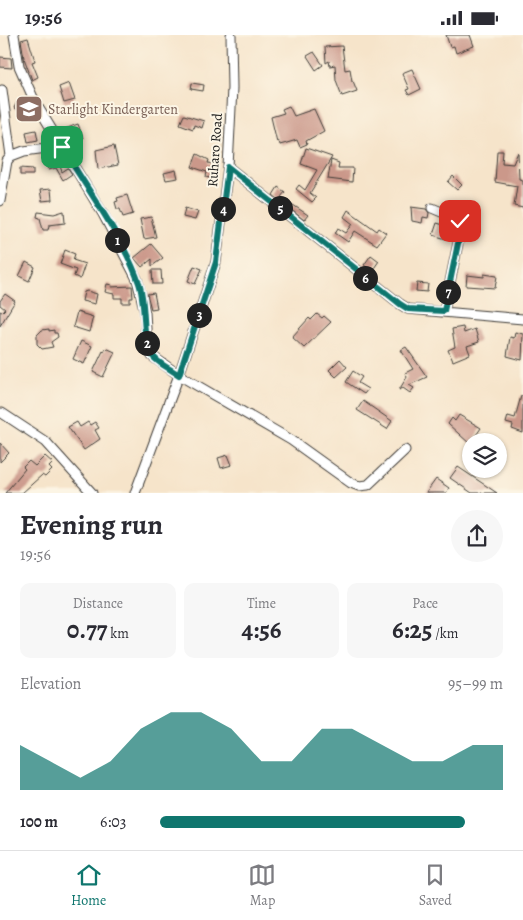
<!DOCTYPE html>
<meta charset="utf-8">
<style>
body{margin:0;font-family:Alegreya,serif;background:#f7f7f7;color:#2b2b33;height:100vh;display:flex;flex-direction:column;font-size:19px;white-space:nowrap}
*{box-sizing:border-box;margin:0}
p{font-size:16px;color:#7c7c81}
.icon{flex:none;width:28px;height:28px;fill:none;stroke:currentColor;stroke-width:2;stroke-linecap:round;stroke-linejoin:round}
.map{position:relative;height:458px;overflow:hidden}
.side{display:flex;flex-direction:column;background:#fff;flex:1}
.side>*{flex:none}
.controls{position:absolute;left:462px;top:398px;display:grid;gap:10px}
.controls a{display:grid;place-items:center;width:45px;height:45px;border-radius:50%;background:#fff;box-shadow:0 1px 4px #0004;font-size:25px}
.pin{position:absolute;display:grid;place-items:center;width:42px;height:42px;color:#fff;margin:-21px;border-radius:10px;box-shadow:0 2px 8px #0006}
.km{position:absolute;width:25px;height:25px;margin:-12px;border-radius:50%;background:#222;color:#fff;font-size:14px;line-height:25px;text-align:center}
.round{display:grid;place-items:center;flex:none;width:52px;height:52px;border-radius:26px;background:#f7f7f7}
.headline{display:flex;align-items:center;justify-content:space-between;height:85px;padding:0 20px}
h1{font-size:28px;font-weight:700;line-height:38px}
.stats{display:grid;grid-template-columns:repeat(3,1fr);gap:8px;height:85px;padding:5px 20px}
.stats div{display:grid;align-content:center;border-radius:10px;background:#f7f7f7;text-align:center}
.stats b{font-size:25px;font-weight:700}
.stats small{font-size:14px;font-weight:400}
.stats p{font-size:14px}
.chart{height:140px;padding:10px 20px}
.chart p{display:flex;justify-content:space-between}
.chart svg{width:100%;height:90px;margin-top:5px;fill:#0f766e;opacity:.7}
ul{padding:0 20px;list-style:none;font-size:16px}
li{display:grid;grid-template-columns:80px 60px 1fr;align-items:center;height:38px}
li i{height:12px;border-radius:6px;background:#0f766e}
.status{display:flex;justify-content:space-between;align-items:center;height:35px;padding:0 25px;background:#fff;direction:ltr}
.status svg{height:14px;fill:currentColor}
.dock{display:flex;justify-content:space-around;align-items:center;height:70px;border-top:1px solid #e1e1e2;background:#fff;font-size:14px;color:#7c7c81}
.dock a{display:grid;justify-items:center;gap:2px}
.dock .on{color:#0f766e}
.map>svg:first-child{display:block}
.building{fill:#cb988a}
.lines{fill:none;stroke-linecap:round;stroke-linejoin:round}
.minor-casing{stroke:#3d3a36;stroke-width:11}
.minor{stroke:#fff;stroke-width:9}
.route-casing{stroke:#fff;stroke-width:10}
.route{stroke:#0f766e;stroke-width:6}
.labels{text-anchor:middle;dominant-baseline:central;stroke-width:4;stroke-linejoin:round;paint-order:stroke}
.education-label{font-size:14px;fill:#785e54;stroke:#fcf5e5;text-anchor:start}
.street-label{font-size:14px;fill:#1c1c1c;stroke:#fcf5e5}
</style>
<div class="status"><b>19:56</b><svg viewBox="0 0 49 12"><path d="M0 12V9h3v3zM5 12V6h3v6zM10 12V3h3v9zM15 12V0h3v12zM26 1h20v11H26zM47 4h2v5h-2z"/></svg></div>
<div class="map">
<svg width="523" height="458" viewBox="0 0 523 458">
<rect width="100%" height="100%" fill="#fcf5e5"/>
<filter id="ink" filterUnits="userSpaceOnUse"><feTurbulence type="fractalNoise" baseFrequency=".02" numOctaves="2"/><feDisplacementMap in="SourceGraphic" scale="10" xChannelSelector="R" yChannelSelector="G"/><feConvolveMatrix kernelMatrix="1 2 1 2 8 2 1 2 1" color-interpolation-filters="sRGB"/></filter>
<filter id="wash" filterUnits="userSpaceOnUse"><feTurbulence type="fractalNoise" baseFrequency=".0096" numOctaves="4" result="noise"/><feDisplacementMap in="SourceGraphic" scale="20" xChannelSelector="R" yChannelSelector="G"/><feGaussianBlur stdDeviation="1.12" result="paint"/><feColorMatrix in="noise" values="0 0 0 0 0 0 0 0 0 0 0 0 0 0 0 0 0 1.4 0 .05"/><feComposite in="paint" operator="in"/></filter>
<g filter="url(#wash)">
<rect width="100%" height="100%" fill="#f6e4ca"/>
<g id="blocks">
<path class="building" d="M446 0H470L474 11 456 18 454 11 450 12Z
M28 3 35 26 32 27 38 42 32 45 24 23 21 5Z
M342 11 345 35 350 34 352 46H353L357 56 342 61 336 45 335 30 330 31 329 26 326 28 325 12Z
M314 17 323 30 316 35 307 21Z
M0 22 11 23 12 33 0 32Z
M412 34 421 54 409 60 406 55 409 54 402 38Z
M69 48 75 65 64 68 59 52Z
M192 48 204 50 203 56 191 54Z
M19 63 31 72 26 80 14 73Z
M289 71 294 81 314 74 324 96 306 106 307 109 300 112 297 105 280 110 279 106 277 107 271 82 284 78 282 74Z
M184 80 204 86 202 93 194 90 193 94 180 89Z
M78 89 83 103 74 106 72 102 66 104 62 95Z
M36 95 38 105 28 107 26 97Z
M114 111 118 130 98 134 96 115Z
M306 113 332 122 310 158 316 163 312 167 296 154 299 150 305 155 317 135 301 129Z
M497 116H503L502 128 513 129 518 117 519 144 523 145V173L514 171 517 151 495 147Z
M54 119 55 123 57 122 62 137 68 133 72 139 63 145 56 133 49 135 45 122Z
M197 119 209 125 208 128 216 129 213 144 206 142 207 137 192 132Z
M331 125 339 128 338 133H353L352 147 328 144Z
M20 133 33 134V140H20Z
M176 135 178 143 166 145 164 138Z
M453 141 462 150 457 155 448 147Z
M278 152 285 157 281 162 308 180 304 185 273 160Z
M51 154 52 165 42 166 40 155Z
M127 160 133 179 123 182 120 174H117L115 167 118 166 117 163Z
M411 172 426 174 429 178 428 183 423 182 422 188 412 186Z
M185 173 198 177 195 185 183 182Z
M348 175 377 196 379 193 386 198 377 210 355 196 348 207 335 198 338 193 346 198 353 189 344 182Z
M64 176 65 188 49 190 48 195H43L40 183 37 182 38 177 54 179Z
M151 182 156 202 144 204 140 184Z
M437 188 450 192 446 204 433 200Z
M151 209 163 223 152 231V224L142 232 134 223Z
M65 215 75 219 73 225 85 229 80 244 74 241 76 235 60 229Z
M371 220 379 226 372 236 364 230Z
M26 227 35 232 29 246 19 241Z
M194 231 202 234 195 249 188 246Z
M152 235H161L162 249H153Z
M484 239 497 241 495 253 466 251 467 240 484 242Z
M417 248 428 249 427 257 416 256Z
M107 249 112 250 111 252 132 251 133 263H130V268H122V263H114V259L105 257Z
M87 256 97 259 95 269 82 266 84 257Z
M154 258 157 273 151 274 147 259Z
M5 259 15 266 0 291V276L2 277 5 274 0 270V266Z
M77 277 93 282 89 297 73 292Z
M317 279 322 283 324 281 331 287 304 313 292 302 309 283 311 285Z
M463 292 464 298 475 294 479 307 467 311 470 319 453 326 448 315 455 312 452 294Z
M49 294V296L54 295V298H57L58 302 51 307 53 312 42 314 37 309V300L42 295Z
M515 297 523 299 522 325 507 321 510 302 514 303Z
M81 306 92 311 84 329 73 324Z
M406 312 427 342 409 350 414 353 410 358 403 353 399 355 407 342 405 338 413 334 401 315Z
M106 313 115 317 103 342 93 337 103 316 104 317Z
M340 324 347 332 336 342 329 335Z
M353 336 362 342 358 348 368 354 364 359 346 347Z
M521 361H523V398L512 394 513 390 506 388 508 381 515 383Z
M363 366 392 386 387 394 357 375Z
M459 380 481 393 470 409 448 389 452 383 455 386Z
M77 387 80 392 88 387 90 390 95 387 99 393 95 395 100 404 84 415 68 392Z
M0 408 9 418 0 427Z
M228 420 232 430 221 433 218 423Z
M45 421 53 428 49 432 52 435 45 442 42 440 22 458H5L25 434 23 432 29 426 35 431Z
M458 432 497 458H472L450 443Z
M436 444 449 453 446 458H426Z"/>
</g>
</g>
<g filter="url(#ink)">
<use href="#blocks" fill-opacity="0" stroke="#3d3a36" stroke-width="1"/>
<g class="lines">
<defs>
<path id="minor" d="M14 0 19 31 35 67 103 179 137 244 145 278 147 310 152 321 179 340 291 405 351 448 359 451 368 450 405 415
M2 55 11 121
M228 132 400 269 408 274 523 284
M0 166 7 126 11 121 24 116 62 111
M432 173 458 184 462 189 444 276
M2 378 46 407 92 458
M135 458 179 340 216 227 228 132 232 53 231 0"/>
</defs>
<use href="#minor" class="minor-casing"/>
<use href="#minor" class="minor"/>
</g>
</g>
<g class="lines" filter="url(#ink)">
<defs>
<path id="route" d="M62 112C87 154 123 202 139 248 146 268 142 300 149 316 155 327 169 333 179 340L216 227 228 132 400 269 408 274 444 276 462 189 460 186"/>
</defs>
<use href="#route" class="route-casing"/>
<use href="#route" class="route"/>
</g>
<defs>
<symbol id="school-square" viewBox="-11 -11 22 22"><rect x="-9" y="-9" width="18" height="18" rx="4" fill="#8d6e63" stroke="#fcf5e5"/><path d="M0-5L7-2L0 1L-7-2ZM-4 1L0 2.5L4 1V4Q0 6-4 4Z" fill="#fff"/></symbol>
</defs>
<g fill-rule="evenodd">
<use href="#school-square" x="13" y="58" width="32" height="32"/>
</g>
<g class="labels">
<g class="education-label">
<text x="48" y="74">Starlight Kindergarten</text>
</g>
<g class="street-label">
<text transform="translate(215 115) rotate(-86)">Ruharo Road</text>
</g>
</g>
</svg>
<div class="controls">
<a><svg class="icon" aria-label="layers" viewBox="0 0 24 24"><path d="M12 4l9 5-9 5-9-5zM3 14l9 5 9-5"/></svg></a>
</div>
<div class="pin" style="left:62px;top:112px;background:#1e9e55"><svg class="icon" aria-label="arrive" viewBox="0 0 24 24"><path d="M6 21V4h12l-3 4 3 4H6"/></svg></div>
<div class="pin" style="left:460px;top:186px;background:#d93025"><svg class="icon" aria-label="check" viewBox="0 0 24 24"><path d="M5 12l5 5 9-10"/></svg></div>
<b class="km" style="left:117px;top:205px">1</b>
<b class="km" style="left:147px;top:308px">2</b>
<b class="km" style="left:199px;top:280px">3</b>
<b class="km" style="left:223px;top:174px">4</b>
<b class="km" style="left:280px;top:173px">5</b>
<b class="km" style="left:365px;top:243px">6</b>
<b class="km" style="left:448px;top:257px">7</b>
</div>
<section class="side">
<div class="headline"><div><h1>Evening run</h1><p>19:56</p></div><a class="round"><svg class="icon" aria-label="share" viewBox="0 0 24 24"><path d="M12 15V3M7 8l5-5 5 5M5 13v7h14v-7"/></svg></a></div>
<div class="stats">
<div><p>Distance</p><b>0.77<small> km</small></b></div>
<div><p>Time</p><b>4:56</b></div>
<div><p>Pace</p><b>6:25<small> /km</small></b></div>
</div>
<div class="chart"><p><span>Elevation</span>95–99 m</p>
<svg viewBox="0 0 160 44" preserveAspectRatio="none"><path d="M0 44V22L10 30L20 38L30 30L40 14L50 6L60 6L70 14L80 30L90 30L100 14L110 14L120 22L130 30L140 30L150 22L160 22V44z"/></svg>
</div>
<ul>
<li><b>100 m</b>6:03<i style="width:89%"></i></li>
</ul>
</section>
<nav class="dock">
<a class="on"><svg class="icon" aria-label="home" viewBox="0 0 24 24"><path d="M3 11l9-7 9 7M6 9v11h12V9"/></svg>Home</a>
<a><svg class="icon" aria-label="map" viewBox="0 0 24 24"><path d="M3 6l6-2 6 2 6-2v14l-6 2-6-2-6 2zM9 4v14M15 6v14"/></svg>Map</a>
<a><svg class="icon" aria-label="saved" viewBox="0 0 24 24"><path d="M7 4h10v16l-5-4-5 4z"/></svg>Saved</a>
</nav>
